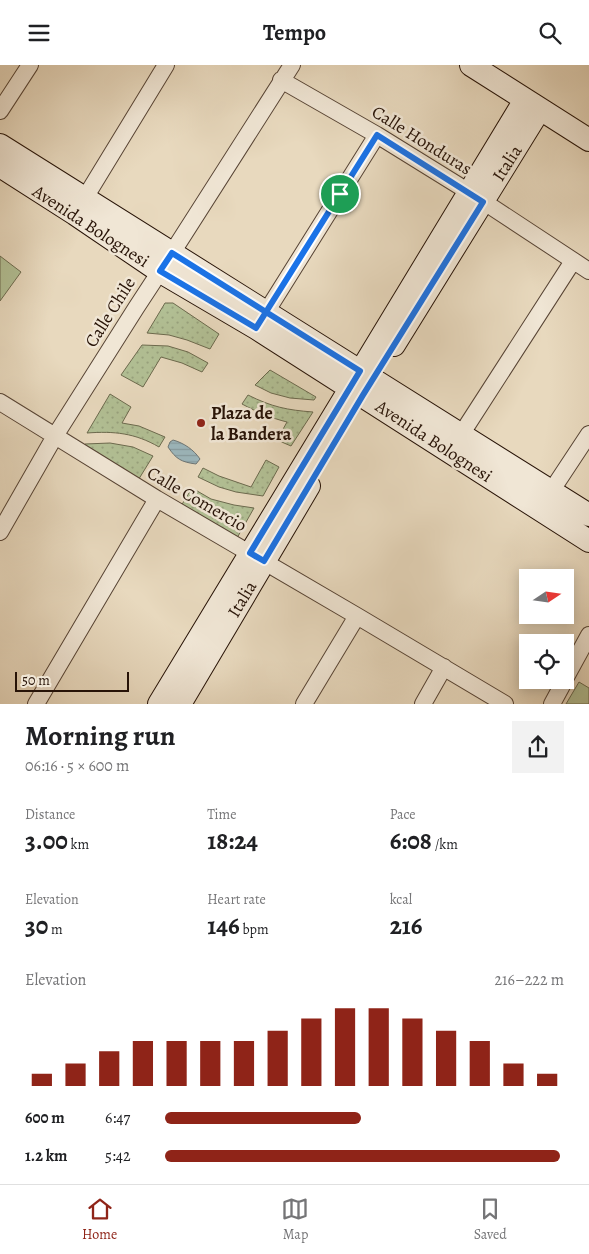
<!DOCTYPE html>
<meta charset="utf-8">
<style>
body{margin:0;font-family:Alegreya,serif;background:#f2f2f2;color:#202124;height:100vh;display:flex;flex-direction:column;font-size:19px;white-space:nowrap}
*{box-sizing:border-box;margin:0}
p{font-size:16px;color:#757577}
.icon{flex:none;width:28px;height:28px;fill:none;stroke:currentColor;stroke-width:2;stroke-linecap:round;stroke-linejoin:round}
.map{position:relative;height:639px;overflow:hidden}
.drawer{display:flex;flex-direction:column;background:#fff;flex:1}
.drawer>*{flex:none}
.needle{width:32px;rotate:77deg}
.controls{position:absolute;left:519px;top:504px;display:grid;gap:10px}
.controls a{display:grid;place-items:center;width:55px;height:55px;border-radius:0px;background:#fff;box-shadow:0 2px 12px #0003;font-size:25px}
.scale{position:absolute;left:15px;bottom:12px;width:114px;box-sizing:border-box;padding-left:5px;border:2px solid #271307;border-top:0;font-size:14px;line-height:18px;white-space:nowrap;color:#271307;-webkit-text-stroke:4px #f0e6d5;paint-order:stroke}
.pin{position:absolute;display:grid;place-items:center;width:42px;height:42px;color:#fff;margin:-21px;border:2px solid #fff;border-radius:50%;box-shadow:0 1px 5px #0007}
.round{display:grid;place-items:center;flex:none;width:52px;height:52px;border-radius:0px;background:#f2f2f2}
.head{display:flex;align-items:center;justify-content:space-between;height:85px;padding:0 25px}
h1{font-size:28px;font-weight:700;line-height:38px}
.stats{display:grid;grid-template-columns:repeat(3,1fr);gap:8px;height:85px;padding:5px 25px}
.stats div{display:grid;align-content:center}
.stats b{font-size:25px;font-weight:700}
.stats small{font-size:14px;font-weight:400}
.stats p{font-size:14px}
.chart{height:140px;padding:10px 25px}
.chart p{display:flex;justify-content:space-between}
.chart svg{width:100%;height:90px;margin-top:5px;stroke:#8f2418;stroke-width:6}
ul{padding:0 25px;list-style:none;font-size:16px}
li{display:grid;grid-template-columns:80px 60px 1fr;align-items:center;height:38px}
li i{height:12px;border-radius:6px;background:#8f2418}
header{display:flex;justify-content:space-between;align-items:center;height:65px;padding:0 25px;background:#fff;font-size:22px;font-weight:700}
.tab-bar{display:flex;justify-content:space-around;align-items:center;height:70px;border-top:1px solid #e0e0e0;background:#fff;font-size:14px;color:#757577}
.tab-bar a{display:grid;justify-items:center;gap:2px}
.tab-bar .active{color:#8f2418}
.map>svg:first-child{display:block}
.grass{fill:url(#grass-dots);stroke:#6c6a4e}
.pitch{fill:#b2c095;stroke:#6c6a4e}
.water{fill:url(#water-rules);stroke:#6d7574}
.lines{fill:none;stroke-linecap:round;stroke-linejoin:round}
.street-casing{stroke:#574435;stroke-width:18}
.secondary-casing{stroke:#271307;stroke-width:24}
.street{stroke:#f0e6d5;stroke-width:16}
.secondary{stroke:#f0e6d5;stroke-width:22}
.route-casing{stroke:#fff;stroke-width:10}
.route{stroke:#1a73e8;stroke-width:6}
.poi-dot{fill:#8f2418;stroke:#f0e6d5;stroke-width:2}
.labels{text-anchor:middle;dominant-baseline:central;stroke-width:5;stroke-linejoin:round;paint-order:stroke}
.street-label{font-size:18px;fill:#271307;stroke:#f0e6d5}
.poi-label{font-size:18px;font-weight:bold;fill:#271307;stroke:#f0e6d5;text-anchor:start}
</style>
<header><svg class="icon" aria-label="menu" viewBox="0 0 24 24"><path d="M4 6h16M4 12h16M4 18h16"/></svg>Tempo<svg class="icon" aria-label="search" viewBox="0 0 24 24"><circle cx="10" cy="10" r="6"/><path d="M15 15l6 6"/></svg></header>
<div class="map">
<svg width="589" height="639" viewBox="0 0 589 639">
<defs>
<pattern id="grass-dots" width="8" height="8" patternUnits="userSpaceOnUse" patternTransform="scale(1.25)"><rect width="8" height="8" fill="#b2c095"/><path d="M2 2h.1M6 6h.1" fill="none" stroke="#99a47f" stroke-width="1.8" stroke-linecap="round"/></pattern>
<pattern id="water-rules" width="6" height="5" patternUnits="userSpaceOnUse" patternTransform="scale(1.25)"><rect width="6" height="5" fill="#9cb7bd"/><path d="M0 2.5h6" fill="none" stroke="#869ca1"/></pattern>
</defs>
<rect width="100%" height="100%" fill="#e8d9be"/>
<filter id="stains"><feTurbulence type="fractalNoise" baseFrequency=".004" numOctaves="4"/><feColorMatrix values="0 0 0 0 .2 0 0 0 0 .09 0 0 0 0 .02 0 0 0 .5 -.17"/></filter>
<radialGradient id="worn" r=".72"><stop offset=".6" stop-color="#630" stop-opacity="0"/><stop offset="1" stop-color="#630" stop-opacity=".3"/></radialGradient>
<path class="grass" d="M165 238H173L219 269 210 284 187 275 169 270 147 268Z
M142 280 168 281 188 287 208 298 202 307 182 298 161 292 143 322 121 310Z
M270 305 316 332 314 335 290 333 271 328 255 320Z
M110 329 131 342 122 358 139 361 165 372 159 382C135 368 114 366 87 368Z
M248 330C272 342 287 345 313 347L291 381 277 375 287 357C271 353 257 347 242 339Z
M110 378 133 382 153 391 137 417 82 384 85 379Z
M266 395 279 402 263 431 236 427 219 422 198 412 203 403 219 411 251 422Z
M192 423 211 434 234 440 254 443 237 473 181 441Z"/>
<path class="pitch" d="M0 191 21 207 0 236Z
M579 617 589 623V639H566Z"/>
<path class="water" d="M173 375C184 378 194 385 200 394L196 399C181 397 176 394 168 382L170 377Z"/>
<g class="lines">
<defs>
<path id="street" d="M281 15 377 70 469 127 589 206
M0 46 30 0
M80 141 166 0
M260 257 377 70
M0 337 157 434 357 551 505 639
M455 379 573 196
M546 434 589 369
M0 467 55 371 136 243 172 188 292 0
M565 614 589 570
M36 639 157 434
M304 639 357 551
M423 639 444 602
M552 639 565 615"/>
<path id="secondary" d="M471 0 589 75
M0 80 589 450
M0 101 75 149 159 206 256 263 589 476
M394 280 540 44
M159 639 525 35
M180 639 309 421"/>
</defs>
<use href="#street" class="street-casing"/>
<use href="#secondary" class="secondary-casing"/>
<use href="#street" class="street"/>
<use href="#secondary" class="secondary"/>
</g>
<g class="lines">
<defs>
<path id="route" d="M340 129 266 247 256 263 160 206 172 188C235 228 298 267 360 306L250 488 264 496 363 330 483 137 377 70 340 129"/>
</defs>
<use href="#route" class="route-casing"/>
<use href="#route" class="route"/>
</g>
<circle class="poi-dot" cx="201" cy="358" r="5"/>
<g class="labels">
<g class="street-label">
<text transform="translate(422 75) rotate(32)">Calle Honduras</text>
<text transform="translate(507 98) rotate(-58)">Italia</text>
<text transform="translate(91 161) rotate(33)">Avenida Bolognesi</text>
<text transform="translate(110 247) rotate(-58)">Calle Chile</text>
<text transform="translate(434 376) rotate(33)">Avenida Bolognesi</text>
<text transform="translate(197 434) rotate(30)">Calle Comercio</text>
<text transform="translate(242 534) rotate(-59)">Italia</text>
</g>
<g class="poi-label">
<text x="211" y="348">Plaza de<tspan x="211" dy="21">la Bandera</tspan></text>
</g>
</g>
<rect width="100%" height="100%" filter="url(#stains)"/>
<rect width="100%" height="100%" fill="url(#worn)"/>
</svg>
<div class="controls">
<a><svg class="needle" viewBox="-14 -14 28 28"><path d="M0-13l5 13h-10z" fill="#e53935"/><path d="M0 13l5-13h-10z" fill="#757577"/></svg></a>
<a><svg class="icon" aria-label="locate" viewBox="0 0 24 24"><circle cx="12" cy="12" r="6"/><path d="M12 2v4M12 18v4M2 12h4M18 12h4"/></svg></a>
</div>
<div class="scale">50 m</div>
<div class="pin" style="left:340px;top:129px;background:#1e9e55"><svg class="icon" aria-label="arrive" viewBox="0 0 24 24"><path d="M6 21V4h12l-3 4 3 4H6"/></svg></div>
</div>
<section class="drawer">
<div class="head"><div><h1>Morning run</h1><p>06:16 · 5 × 600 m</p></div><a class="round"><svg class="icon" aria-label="share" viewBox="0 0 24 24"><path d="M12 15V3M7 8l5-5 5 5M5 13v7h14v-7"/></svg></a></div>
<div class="stats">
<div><p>Distance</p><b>3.00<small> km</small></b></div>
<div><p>Time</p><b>18:24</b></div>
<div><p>Pace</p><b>6:08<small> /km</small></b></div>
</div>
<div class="stats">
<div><p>Elevation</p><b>30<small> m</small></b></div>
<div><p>Heart rate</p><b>146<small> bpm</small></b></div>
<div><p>kcal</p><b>216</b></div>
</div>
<div class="chart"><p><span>Elevation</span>216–222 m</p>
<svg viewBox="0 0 160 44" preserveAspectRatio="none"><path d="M5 44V38M15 44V33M25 44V27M35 44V22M45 44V22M55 44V22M65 44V22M75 44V17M85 44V11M95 44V6M105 44V6M115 44V11M125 44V17M135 44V22M145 44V33M155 44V38"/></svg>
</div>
<ul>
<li><b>600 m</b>6:47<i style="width:49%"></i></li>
<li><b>1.2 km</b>5:42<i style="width:99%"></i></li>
</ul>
</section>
<nav class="tab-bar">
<a class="active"><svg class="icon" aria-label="home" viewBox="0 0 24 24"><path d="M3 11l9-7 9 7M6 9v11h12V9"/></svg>Home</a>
<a><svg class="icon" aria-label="map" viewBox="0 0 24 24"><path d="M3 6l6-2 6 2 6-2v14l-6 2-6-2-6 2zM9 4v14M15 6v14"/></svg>Map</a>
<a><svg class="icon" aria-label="saved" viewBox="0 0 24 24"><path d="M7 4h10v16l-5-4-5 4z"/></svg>Saved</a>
</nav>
